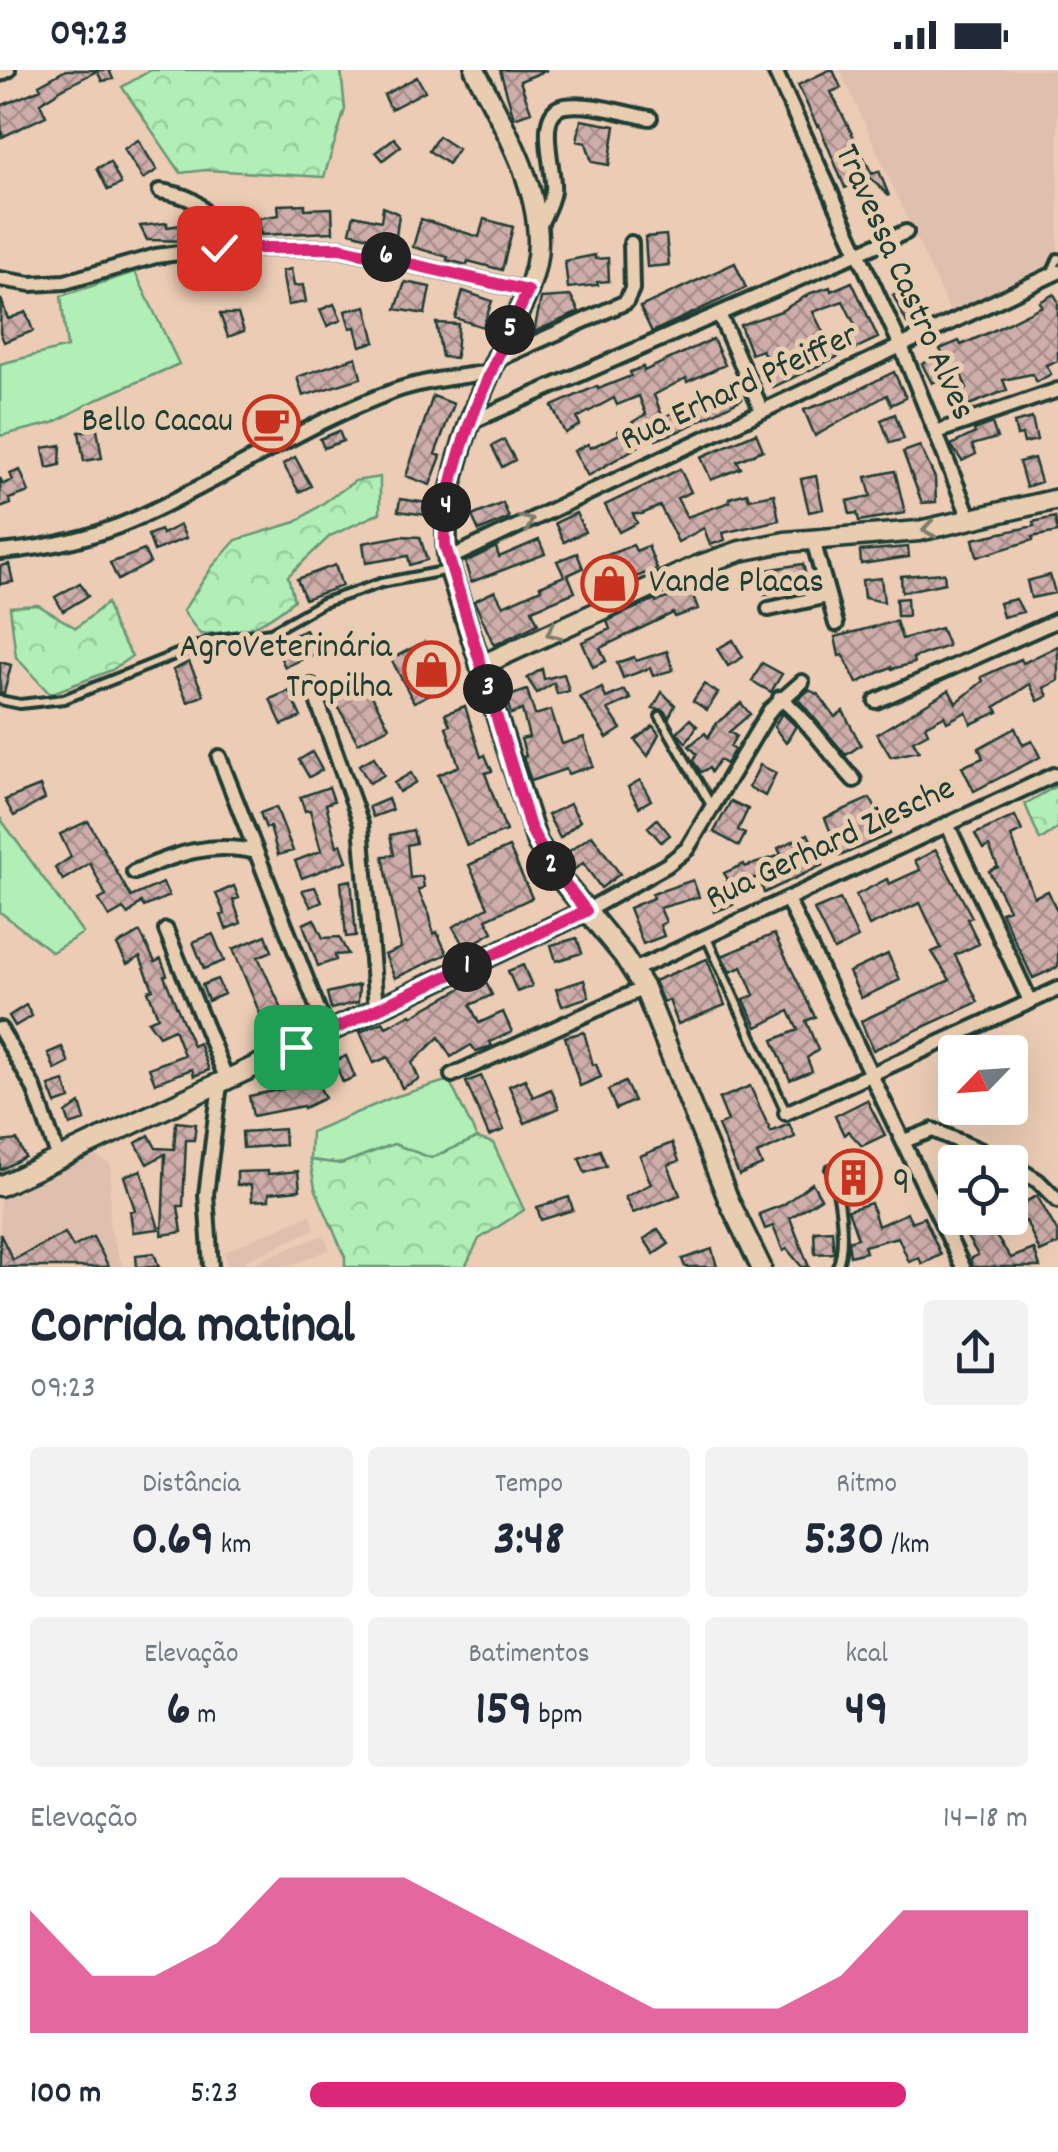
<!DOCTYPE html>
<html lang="pt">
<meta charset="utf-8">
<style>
body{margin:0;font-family:Dekko,sans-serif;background:#f2f2f3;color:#1f2937;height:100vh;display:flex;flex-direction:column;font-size:38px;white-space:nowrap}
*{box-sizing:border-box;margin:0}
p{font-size:32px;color:#747a83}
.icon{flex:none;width:55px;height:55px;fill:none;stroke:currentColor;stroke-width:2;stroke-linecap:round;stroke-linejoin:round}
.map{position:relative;height:1197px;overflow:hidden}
.sheet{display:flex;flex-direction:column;background:#fff;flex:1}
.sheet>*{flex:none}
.needle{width:65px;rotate:245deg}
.tools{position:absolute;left:938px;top:965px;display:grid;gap:20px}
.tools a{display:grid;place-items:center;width:90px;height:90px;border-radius:10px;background:#fff;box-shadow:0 10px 40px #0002;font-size:50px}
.pin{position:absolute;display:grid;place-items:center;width:85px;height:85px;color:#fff;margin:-42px;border-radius:20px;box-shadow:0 5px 15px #0006}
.km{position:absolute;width:50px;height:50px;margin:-25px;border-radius:50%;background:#222;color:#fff;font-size:28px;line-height:50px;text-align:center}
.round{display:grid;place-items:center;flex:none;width:105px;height:105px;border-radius:10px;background:#f2f2f3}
.summary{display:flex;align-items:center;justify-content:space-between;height:170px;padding:0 30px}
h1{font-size:55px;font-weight:700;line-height:75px}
.stats{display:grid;grid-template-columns:repeat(3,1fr);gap:15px;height:170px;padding:10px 30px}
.stats div{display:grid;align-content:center;border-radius:10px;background:#f2f2f3;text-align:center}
.stats b{font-size:50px;font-weight:700}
.stats small{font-size:28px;font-weight:400}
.stats p{font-size:28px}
.chart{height:280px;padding:20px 30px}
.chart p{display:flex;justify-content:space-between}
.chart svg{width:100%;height:180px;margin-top:10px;fill:#db2777;opacity:.7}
ul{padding:0 30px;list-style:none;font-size:32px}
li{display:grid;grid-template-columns:160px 120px 1fr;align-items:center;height:75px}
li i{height:25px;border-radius:12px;background:#db2777}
.status{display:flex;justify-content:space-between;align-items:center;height:70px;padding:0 50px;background:#fff;direction:ltr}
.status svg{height:28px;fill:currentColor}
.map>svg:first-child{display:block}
.built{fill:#dfc0af}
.grass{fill:#b1efb7;stroke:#689676;stroke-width:2.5}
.forest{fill:url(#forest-crowns);stroke:#689676;stroke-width:2.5}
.building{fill:url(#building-cross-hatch);stroke:#1f3d34;stroke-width:2.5;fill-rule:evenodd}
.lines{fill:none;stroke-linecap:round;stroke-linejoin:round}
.lane-casing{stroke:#1f3d34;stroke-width:14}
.street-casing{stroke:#1f3d34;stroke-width:20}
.secondary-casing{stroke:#1f3d34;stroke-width:25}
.lane{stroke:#e9cdb0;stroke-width:6}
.street{stroke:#e9cdb0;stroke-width:12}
.secondary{stroke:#e9cdb0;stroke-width:18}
.oneway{stroke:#7a7e6c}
.route-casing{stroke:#fff;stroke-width:20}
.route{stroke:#db2777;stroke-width:12}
.labels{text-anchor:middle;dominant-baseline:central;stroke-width:10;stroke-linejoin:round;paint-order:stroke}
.street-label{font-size:35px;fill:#1f3d34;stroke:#e9cdb0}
.poi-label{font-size:35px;fill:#1f3d34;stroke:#e9cdb0;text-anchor:end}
</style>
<div class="status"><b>09:23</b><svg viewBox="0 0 49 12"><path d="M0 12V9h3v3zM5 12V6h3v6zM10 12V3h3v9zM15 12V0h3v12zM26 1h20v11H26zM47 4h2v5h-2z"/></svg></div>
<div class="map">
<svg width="1058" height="1197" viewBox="0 0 1058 1197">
<defs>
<pattern id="forest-crowns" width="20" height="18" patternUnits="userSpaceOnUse" patternTransform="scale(2.5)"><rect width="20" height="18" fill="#b1efb7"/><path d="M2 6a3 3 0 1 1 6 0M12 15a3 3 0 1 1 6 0" fill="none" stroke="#98ce9e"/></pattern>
<pattern id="building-cross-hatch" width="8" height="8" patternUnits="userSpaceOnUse" patternTransform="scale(2.5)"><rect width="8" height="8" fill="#ceadaa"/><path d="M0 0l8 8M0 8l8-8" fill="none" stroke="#a78e8b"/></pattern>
</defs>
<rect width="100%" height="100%" fill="#ecccb5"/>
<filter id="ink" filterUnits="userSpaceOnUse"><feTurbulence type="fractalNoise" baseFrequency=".01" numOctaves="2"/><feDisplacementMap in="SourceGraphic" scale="20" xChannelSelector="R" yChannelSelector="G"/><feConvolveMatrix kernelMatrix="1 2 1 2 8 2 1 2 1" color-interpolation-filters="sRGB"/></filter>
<g filter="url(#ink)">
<path class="built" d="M840 0H1058V192L951 244Z
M95 1085 111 1095 109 1156 123 1197H0V1128Z
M311 1144 315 1159 245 1191 247 1195 324 1165 330 1179 287 1197H222L227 1195 224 1182Z"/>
<path class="grass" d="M135 202 179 294 100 328 53 353 0 366V294L67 277 61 226Z
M0 748 83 863 52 882 0 842Z
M449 1010 477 1068 431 1088 394 1074 341 1094 310 1090 311 1062 391 1028Z"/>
<path class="forest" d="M151 0H341L345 39 324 107 206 100 181 103 122 17Z
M380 407V443L330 466 288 506 294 530C259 560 245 561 200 564L183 541 212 497 236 470 296 452 355 411Z
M107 533 114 557 132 586 112 600 50 624 16 587 10 537 38 535 76 558Z
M1058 715V758L1040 770 1025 734Z
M477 1068 493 1073 524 1140 479 1169 465 1197H345V1187L315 1118 310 1090 341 1094 394 1074 431 1088Z
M955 1095V1148H977L960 1156 939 1118Z"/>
<path class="building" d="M66 0H109L113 9 102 11 97 1 62 19 40 33 46 46 2 67 0 36 41 19 39 15Z
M500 0H547L520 11 531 42 514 48Z
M829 0H833L841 18 831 22 872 104 879 101 889 126 870 108 845 118 819 55 817 56 798 15Z
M417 7 425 21 391 39 384 25Z
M581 50 615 56 609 95 592 92 586 73 577 71Z
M438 66 458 79 448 94 429 81Z
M394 68 401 76 383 90 376 82Z
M138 70 157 100 143 109 124 79Z
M110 92 121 114 108 120 97 98Z
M305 134V139L332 138 333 162 261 165 259 148 279 145 278 135Z
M383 137 399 144 395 174 350 162 354 145 381 151Z
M421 149 479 167 484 149 513 157 502 200 468 191 467 195 447 190 448 187 413 177Z
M167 153V157L189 154 191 171 147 170 140 156Z
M666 165 669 195 647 197 645 167Z
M595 185V189L608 188 609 211 597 212 598 215 568 218 565 191Z
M735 193 746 218 652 262 640 237Z
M291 199 294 216 303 215 306 232 288 235 282 201Z
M405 212 430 217 425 244 396 239Z
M852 212 878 268 773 317 762 294 768 291 762 280 751 284 740 255 781 241 811 223 830 217 831 221ZM843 231 857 259 827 270 813 242Z
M909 217 922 245 907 253 893 225Z
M463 221 492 231 483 257 455 248Z
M1054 224 1058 231V291L1046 295 1051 304 1037 312 1032 304 1003 310 1007 320 969 335 971 339 957 344 949 329 967 319 959 299 932 313 922 294 942 284 940 279 959 271 961 275 988 263 1042 236 1040 232Z
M571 226 579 242 534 262 541 228Z
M1 229 8 249 26 242 33 261 4 272 0 262Z
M334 234 341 250 327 256 320 240Z
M366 236 375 272 360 276 355 257 350 258 345 241Z
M220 244H238L244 261 228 267Z
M436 253 458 254 456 288 442 287Z
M713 269 725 295 687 312 686 308 654 325 663 348 734 309 742 329 679 361 656 370 654 367 588 406 574 381 588 374 590 378 620 364 618 361 646 344 639 326 617 335 614 328 577 348 580 355 565 363 552 336 597 316 598 319 631 306 630 302 643 297 644 301Z
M356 287 361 308 303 326 297 307Z
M894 302 906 328 891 335 887 325 815 366 804 340 847 325Z
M433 326 454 334 435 384 441 386 430 415 406 406Z
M895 344 904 369 890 373 881 350Z
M1032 348 1037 370 1024 373 1022 365 1017 366 1014 353Z
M992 353 997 368 972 375 976 384 962 391 951 375 975 363 974 360Z
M97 359 102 388 84 391 79 362Z
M339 361 343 371 324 378 320 369Z
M756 363 763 380 737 391 741 398 711 410 701 387Z
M504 370 515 390 502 397 492 376Z
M61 375 60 395 47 398 43 378Z
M920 376 935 408 936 432 922 433 903 382Z
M295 387 311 416 299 422 283 394Z
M1034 388 1041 412 1026 417 1019 392Z
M680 399 691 422 677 428 687 447 730 432 729 428 747 423 749 429 774 424 779 450 723 463 725 470 710 475 704 458 678 472 660 436 642 444H633L637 453 619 462 605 435Z
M20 400 29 422 9 429 11 434 0 438V408L3 414 13 410 10 404Z
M895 401 905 443 859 451 857 443 850 444 847 431 871 426 866 407Z
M816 406 823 439 809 442 801 409Z
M400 429 428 433 427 445 398 441Z
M503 433 509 448 479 461 472 446Z
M576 443 585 462 564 472 555 453Z
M1055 447 1058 462 1032 467 1033 470 977 487 973 469 1034 456 1033 452Z
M180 455 186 468 154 481 148 465 160 460 162 464Z
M401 466 420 467 427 490 410 495 408 486 366 493 363 473Z
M539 470 545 484 471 512 465 492 496 477 499 487Z
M633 475 636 481 648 476 657 499 604 519 592 491Z
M908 477 909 487 861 494 860 481Z
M144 480 150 493 118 510 110 493Z
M577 483 583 498 568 505 575 522 532 540 538 554 494 575 474 531 495 521 503 536 541 519 540 516 564 506 557 491Z
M9 494 13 512 0 514V496Z
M803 494 807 511 775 509 778 521 764 525 760 508 757 507 759 501Z
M335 495 342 516 305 529 297 509Z
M944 503 945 513 902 522 901 506Z
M1050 505 1055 523 1031 528 1027 511Z
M881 508 884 532 864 528 862 510Z
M80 513 88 526 63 541 55 527Z
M691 520 698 539 675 547 673 543 600 578 606 591 593 597 582 572 610 559 607 551 655 529 656 532Z
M907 528 908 546H897L896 529Z
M1016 529 1023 542 1003 547 999 533Z
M896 551 902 569 941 558 948 576 913 588 914 593 892 599 891 597 857 613 843 585 839 586 835 567Z
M306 560 316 583 285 597 274 574Z
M733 570 743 587 728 596 717 579Z
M424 572 446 616 414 632 391 589Z
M1058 576V611L1044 618 1048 626 1038 631 1030 614 995 637 998 642 971 654 966 642 947 652 944 646 925 656 928 663 913 671 919 681 891 687 877 664 949 620 956 633 983 611 981 607 1021 589 1023 593Z
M667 581 673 600 653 606 650 598 623 608 617 593 634 587 636 591Z
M0 592 11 595 4 623H0Z
M189 592 204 625 188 632 173 600Z
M762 593 782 604 771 622 752 611Z
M542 599 544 609 564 604 569 621 557 624 554 613 537 623 527 608Z
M365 613 389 657 358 673 334 629Z
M704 614 718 623 707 640 693 631Z
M602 618 606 628 624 620 631 629 608 639 621 659 607 668 580 627Z
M527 620 535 645 551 640 562 674 584 667 593 696 568 704 566 699 531 711 523 687 526 686 521 669 529 667 522 640 511 644 506 627Z
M809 620 819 625 835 647 843 641 861 675 846 685 798 629Z
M289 621 301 647 282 655 270 629Z
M662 622 675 635 669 647 663 640 653 638Z
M741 633 750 644 729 662 736 666 730 677 734 680 726 694 719 690 711 702 709 698 701 702 693 691 697 684 689 676 705 663 708 667 717 653Z
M465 636 481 687 485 685 492 701 485 703 506 761 467 776 438 705 459 696 446 657 450 655 445 644Z
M782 643 796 656 786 673 774 657Z
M690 649 697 656 686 673 677 662Z
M653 656 659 664 648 686 635 670Z
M1015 658 1023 675 1032 671 1040 687 974 721 962 697 983 688 979 678Z
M312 682 322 700 309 707 299 690Z
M374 687 384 705 369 713 359 695Z
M760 695 776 703 765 726 749 717Z
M411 703 416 712 399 722 394 713Z
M640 710 651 730 639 737 628 717Z
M40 716 45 729 14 746 5 730Z
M329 717 334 731 326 734 337 776 341 774 347 791 302 808 295 791 321 781 310 740 305 741 300 727Z
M870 728 890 764 840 786 825 748Z
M388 729 392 740 373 747 369 737Z
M731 731 748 739 738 760 745 764 739 776 714 762Z
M570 734 580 751 560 768 548 745Z
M276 737 293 781 278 785 270 757 266 758 260 743Z
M1015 746 1022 761 1011 766 1034 827 1048 821 1058 843V897L1033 908 1001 842 1009 839 989 801 998 797 989 776 983 779 975 764Z
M657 749 670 765 661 772 648 757Z
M88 751 131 827 163 813 169 826 144 837 141 832 128 845 123 839 109 847 99 830 106 826 90 793 63 810 55 798 71 787 60 764Z
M413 760 416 773 407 775 410 808 422 806 424 817 418 820 430 846 433 864 437 862 447 884 395 908 385 885 401 878 383 786 394 785 390 765Z
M808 764 823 795 764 823 759 806 728 821 733 835 714 842 706 819 728 811 724 803 744 794 745 797 781 785 778 778Z
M592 765 620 804 601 818 583 793 571 802 561 787Z
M509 777 532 828 486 849 493 862 465 878 453 857 488 837 469 795Z
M936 780 972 847 967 849 979 874 955 885 978 932 873 980 861 951 950 910 932 882 941 878 920 833 869 856 856 825 887 809 889 814 920 800 915 791Z
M351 810 356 866 346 867 341 812Z
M693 810 699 827 660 838 666 852 660 855 664 866 643 874 629 838 653 828 652 824Z
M234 816 239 828 233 830 241 853 226 859 221 845 225 844 216 824Z
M315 817 322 832 311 837 302 820Z
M840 829 858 868 834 880 814 840Z
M314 849 323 868 339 867 348 884 335 885 336 890 318 896 303 854Z
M140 862 155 892 161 889 167 905 164 906 193 976 199 973 209 1000 194 1006 192 999 155 1013 149 998 184 985 174 959 159 966 148 951 158 947 148 921 153 919 140 887 127 894 117 875Z
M213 864 224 891 204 899 193 872Z
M774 864 815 947 806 951 818 980 807 988 812 1001 790 1010 773 970 798 960 789 941 757 957 744 930 754 925 742 897 730 902 722 886Z
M266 865 272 881 258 887 291 959 270 968 233 879Z
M577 868 582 883 556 891 551 875Z
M888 884 900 910 861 928 849 902Z
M707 889 725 935 678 954 669 930 663 932 654 911Z
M523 895 532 916 517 922 508 901Z
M483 906 492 925 470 935 479 953 503 942 512 962 490 972 492 976 489 977 476 981 471 975 451 987 439 967 412 993 419 1009 402 1018 388 987 374 993 360 962 383 952 386 957 411 944 412 946Z
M217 909 224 924 208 931 202 915Z
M584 910 589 927 562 936 556 919Z
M359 915 358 932 331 939 327 923Z
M26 935 32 946 15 956 9 946Z
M584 962 593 995 596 994 601 1007 580 1016 565 967Z
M62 977 69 993 55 1000 48 983Z
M346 986 355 1007 343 1012 334 991Z
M310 998 325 1028 304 1038 303 1036 253 1046 249 1026 303 1015 298 1004Z
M481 1006 504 1060 489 1066 466 1012Z
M525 1009 533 1027 551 1019 559 1038 525 1053 509 1016Z
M64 1011 70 1029 56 1034 49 1016Z
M625 1012 634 1031 616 1039 608 1020Z
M750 1016 771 1062 789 1054 795 1067 757 1084 762 1095 739 1105 718 1056 728 1051 719 1029Z
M867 1030 885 1065 862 1076 848 1061 844 1065 835 1046Z
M80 1033 85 1050 70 1055 66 1043Z
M176 1052 196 1054 194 1070H186L183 1136H178L182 1162 162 1165 165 1084 147 1094 136 1073 149 1065 156 1078 174 1079Z
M284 1059 285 1075 243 1078 242 1062Z
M17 1070 25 1087 0 1100V1072Z
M672 1073 679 1091 668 1095 680 1125 633 1143 625 1127 651 1114 640 1086Z
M600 1080 606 1096 585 1103 579 1088Z
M858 1092 867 1114 851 1122 840 1102Z
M141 1100 159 1159 133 1162 130 1141 135 1140 124 1106Z
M268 1101V1104L298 1101 300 1120 269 1123V1130L252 1131 251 1115H237V1102Z
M812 1113 821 1128 790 1148 809 1197H802L787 1179 783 1181 773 1156 765 1159 759 1144 783 1135Z
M1037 1126 1058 1163V1174L1040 1182 1026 1151 1013 1157 1010 1150V1139Z
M569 1127 573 1140 541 1150 537 1137Z
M871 1133 878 1156 907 1143 912 1152 924 1147 941 1185 922 1194 919 1188 909 1192 898 1167 864 1176 866 1182 850 1186 848 1171 858 1168 848 1140Z
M984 1149 1011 1188 1034 1179 1040 1197H973L970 1189 978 1185 964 1162Z
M658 1159 669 1174 654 1184 644 1169Z
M832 1160 834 1183 815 1184 814 1161Z
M65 1163 73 1177 93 1167 109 1197H0V1164L13 1190Z
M712 1179 717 1197H685L682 1189Z
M154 1183 159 1197H137L136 1185Z"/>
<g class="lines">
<defs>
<path id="lane" d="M1051 204 1058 188
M0 630 20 634 64 629 212 570 271 562 322 533 381 513 449 500
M660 646 712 737
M706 866 786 1042
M830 1099C840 1121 847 1175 837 1197"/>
<path id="street" d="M778 0 775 1 901 276 971 451
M0 4 8 0
M160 121C205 128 203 138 219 178
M539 157C544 145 551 134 553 121 556 102 533 41 565 36 591 32 625 44 650 48
M0 209 31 214 65 212 156 186 219 178H340L528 221
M719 244 762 341
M496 290 626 232 632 219 631 173
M473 351 906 162
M936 362 1058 320
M813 470 836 554
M0 482C45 478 92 468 133 450 222 411 303 354 394 321 425 310 459 307 491 302
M448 489 1058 202
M769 539 828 526
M312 616 361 754 376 939
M780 628C809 651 829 683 854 710
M876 631 1058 550
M219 687 327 962
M947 754 1030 931
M134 802C176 784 211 771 256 782
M787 829 963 1197
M586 841 667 795 687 779 770 640 802 612
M166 860 227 1010
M634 900 1054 705
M0 959 34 1018 59 1089
M452 1005 644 918
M786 1043 1058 919
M904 1071 933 1060 1007 1092
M1010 1094 1038 1111 1058 1131
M211 1197 206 1125 220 1014"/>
<path id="secondary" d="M475 0C502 53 538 111 538 172 538 211 517 245 501 279 471 341 435 432 450 500L537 772 559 807 623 885 644 918 729 1131 761 1197
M480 596 697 496 740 481 785 472 919 461 1058 429
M0 1116 586 841"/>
</defs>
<use href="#lane" class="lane-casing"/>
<use href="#street" class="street-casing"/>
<use href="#secondary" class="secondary-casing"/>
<use href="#lane" class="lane"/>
<use href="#street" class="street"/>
<use href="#secondary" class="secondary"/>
</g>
<defs><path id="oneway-chevron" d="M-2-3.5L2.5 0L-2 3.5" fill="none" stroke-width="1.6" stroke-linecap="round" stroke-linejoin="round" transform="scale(2.5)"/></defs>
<g class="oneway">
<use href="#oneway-chevron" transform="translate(527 452) rotate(-25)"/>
<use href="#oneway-chevron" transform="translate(929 459) rotate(171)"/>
<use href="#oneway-chevron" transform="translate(553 562) rotate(155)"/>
</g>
</g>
<g class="lines" filter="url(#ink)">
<defs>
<path id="route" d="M219 178H340L528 221C495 291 441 399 445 476L530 757 546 788 586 841 296 977"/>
</defs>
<use href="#route" class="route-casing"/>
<use href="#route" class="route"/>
</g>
<defs>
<symbol id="cafe-ring" viewBox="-11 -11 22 22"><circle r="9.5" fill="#e9cdb0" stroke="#c8321e" stroke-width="1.5"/><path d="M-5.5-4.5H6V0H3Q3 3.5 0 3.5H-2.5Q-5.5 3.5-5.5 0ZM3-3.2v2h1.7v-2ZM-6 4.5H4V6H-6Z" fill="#c8321e"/></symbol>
<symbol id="shop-ring" viewBox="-11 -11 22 22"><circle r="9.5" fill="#e9cdb0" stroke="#c8321e" stroke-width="1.5"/><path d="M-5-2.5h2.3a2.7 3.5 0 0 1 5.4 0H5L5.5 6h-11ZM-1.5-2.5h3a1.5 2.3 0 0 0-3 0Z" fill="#c8321e"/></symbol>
<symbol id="building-ring" viewBox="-11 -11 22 22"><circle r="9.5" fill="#e9cdb0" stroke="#c8321e" stroke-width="1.5"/><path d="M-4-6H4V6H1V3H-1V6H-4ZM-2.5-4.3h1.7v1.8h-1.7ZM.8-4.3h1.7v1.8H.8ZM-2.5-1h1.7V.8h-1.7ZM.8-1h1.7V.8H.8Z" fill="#c8321e"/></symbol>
</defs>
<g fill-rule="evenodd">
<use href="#cafe-ring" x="240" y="322" width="63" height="63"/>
<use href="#shop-ring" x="578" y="482" width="63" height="63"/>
<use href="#shop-ring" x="400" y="568" width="63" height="63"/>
<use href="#building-ring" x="822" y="1076" width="63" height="63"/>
</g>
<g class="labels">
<g class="street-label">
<text transform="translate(903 213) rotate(66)">Travessa Castro Alves</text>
<text transform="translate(740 319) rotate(-25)">Rua Erhard Pfeiffer</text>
<text transform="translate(831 775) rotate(-25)">Rua Gerhard Ziesche</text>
</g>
<g class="poi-label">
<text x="233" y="353">Bello Cacau</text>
<text x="649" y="514" text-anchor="start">Vande Placas</text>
<text x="392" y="579">AgroVeterinária<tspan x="392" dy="40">Tropilha</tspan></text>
<text x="893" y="1108" text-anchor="start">q</text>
</g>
</g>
</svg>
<div class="tools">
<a><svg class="needle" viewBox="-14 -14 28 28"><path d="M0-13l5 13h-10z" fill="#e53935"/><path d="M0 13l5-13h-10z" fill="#747a83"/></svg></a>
<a><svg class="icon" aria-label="locate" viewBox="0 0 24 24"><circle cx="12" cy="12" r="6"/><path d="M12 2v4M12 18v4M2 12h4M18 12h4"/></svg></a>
</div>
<div class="pin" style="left:296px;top:977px;background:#1e9e55"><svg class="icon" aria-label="arrive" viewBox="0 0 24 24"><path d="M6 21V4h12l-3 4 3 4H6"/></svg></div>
<div class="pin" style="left:219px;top:178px;background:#d93025"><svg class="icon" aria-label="check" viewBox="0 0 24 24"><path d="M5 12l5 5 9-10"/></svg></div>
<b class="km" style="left:467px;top:897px">1</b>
<b class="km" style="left:551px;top:796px">2</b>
<b class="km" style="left:488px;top:619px">3</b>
<b class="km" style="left:446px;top:437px">4</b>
<b class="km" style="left:510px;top:260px">5</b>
<b class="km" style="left:386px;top:187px">6</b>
</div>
<section class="sheet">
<div class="summary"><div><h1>Corrida matinal</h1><p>09:23</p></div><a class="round"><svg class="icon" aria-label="share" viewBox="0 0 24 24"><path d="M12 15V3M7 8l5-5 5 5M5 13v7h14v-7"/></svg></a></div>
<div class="stats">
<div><p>Distância</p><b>0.69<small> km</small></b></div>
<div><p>Tempo</p><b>3:48</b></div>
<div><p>Ritmo</p><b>5:30<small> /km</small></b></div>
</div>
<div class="stats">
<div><p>Elevação</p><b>6<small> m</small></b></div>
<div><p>Batimentos</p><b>159<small> bpm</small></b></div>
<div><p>kcal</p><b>49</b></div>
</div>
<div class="chart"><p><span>Elevação</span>14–18 m</p>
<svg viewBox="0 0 160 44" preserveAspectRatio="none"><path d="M0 44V14L10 30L20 30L30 22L40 6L50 6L60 6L70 14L80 22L90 30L100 38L110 38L120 38L130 30L140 14L150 14L160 14V44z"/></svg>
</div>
<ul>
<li><b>100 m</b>5:23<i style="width:83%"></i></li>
</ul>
</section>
